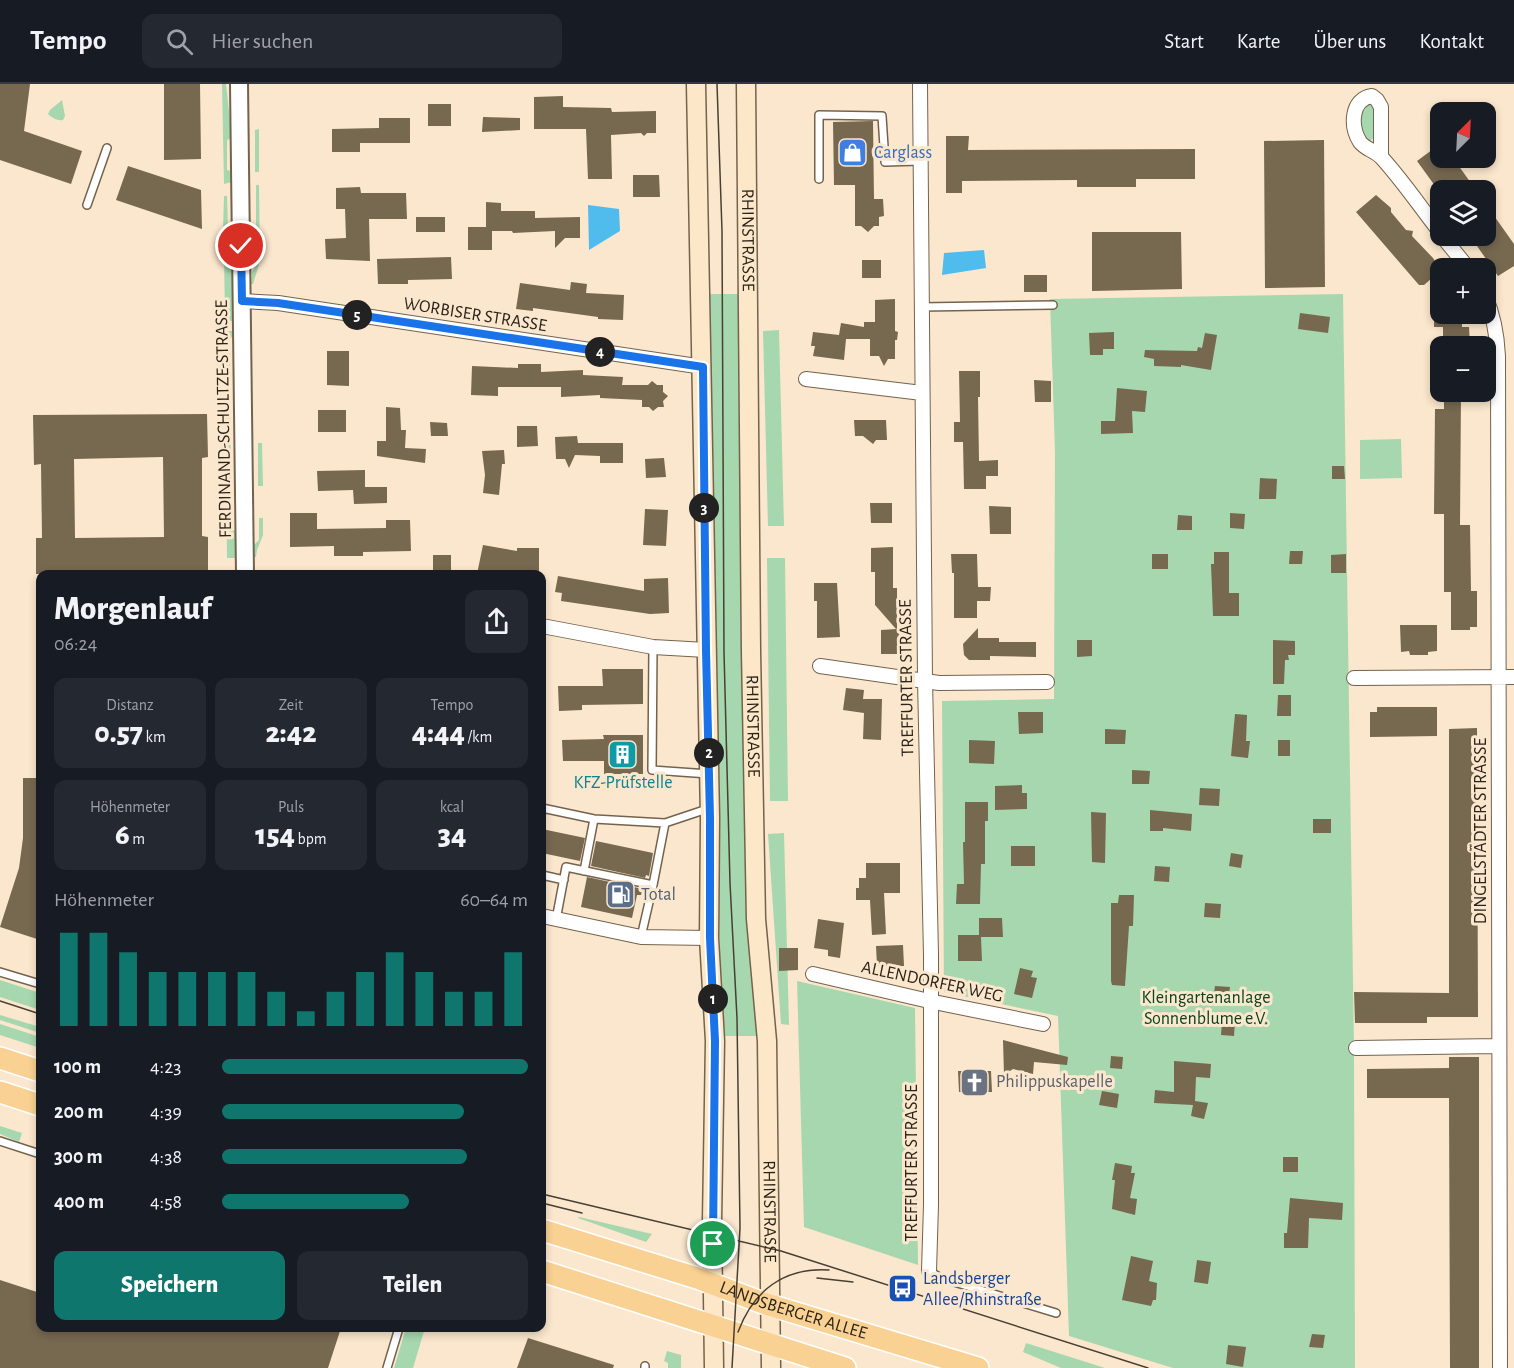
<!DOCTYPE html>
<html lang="de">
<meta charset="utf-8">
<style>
body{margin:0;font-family:"Alegreya Sans",sans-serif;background:#242831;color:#f1f3f6;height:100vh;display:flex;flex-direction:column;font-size:22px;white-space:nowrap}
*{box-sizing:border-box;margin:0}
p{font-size:20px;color:#9ea1a6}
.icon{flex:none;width:33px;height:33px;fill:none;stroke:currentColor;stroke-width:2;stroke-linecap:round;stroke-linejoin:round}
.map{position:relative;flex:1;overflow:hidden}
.drawer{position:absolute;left:36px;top:486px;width:510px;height:762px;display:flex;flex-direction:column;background:#171b24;border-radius:12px;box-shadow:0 3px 9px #0003}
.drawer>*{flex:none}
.needle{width:39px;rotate:24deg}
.tools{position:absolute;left:1430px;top:18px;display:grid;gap:12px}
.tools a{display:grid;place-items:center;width:66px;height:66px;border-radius:12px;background:#171b24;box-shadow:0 3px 9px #0003;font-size:30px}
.pin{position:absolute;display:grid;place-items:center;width:51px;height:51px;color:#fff;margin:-26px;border:3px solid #fff;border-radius:50%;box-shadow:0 2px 6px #0007}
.km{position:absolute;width:30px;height:30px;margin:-15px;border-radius:50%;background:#222;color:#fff;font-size:16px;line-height:30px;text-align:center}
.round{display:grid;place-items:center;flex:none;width:63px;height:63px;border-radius:12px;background:#242831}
.overview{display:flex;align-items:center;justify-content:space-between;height:102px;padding:0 18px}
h1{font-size:33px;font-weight:800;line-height:45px}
.stats{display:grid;grid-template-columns:repeat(3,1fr);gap:9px;height:102px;padding:6px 18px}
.stats div{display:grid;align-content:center;border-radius:12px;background:#242831;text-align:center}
.stats b{font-size:30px;font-weight:800}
.stats small{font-size:16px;font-weight:400}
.stats p{font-size:16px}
.chart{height:168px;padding:12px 18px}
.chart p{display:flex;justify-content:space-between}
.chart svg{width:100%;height:108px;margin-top:6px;stroke:#0f766e;stroke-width:6}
.button{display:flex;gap:12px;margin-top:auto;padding:12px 18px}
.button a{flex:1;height:69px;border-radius:12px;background:#0f766e;color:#fff;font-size:24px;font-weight:800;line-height:69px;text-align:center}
.button a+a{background:#242831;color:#f1f3f6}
ul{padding:0 18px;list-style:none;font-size:20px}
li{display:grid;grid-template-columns:96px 72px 1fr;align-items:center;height:45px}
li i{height:15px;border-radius:8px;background:#0f766e}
header{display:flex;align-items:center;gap:36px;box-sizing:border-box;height:84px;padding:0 30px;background:#171b24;border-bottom:2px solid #363941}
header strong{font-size:28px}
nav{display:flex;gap:33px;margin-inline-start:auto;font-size:21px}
.search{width:420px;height:54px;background:#242831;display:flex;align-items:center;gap:15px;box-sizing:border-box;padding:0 21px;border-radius:12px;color:#9ea1a6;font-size:22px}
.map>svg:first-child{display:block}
.green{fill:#a7d7af}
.water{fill:#50bcee}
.building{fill:#776850;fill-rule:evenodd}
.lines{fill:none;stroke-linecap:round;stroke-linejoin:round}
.service-casing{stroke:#74634c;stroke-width:10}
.minor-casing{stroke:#74634c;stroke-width:16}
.tertiary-casing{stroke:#74634c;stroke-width:20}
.secondary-casing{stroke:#74634c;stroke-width:21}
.primary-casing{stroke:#fff;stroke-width:24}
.service{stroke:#fff;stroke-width:7}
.minor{stroke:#fff;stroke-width:14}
.tertiary{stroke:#fff;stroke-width:16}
.secondary{stroke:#fce8c9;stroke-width:18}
.primary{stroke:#f9d192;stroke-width:21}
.tram{stroke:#483f33;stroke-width:1.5}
.route-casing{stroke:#fff;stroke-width:12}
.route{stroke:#1a73e8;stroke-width:8}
.labels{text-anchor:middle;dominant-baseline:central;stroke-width:6;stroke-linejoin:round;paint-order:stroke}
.shop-label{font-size:18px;fill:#366cbe;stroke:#fbe7cd;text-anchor:start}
.street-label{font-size:18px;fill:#2b241a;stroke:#fbe7cd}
.culture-label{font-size:18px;fill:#0d838f;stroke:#fbe7cd}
.service-label{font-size:18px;fill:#4e5e75;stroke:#fbe7cd;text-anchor:start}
.park-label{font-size:18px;fill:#06451d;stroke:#fbe7cd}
.worship-label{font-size:18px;fill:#5b616d;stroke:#fbe7cd;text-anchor:start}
.transit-label{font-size:18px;fill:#164399;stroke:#fbe7cd;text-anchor:start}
</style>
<header>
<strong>Tempo</strong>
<div class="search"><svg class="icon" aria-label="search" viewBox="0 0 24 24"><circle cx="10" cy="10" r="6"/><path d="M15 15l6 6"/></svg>Hier suchen</div>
<nav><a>Start</a><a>Karte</a><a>Über uns</a><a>Kontakt</a></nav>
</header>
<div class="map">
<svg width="1514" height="1284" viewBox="0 0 1514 1284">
<rect width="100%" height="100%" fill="#fbe7cd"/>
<path class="green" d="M222 0H226L232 54 227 56V86L232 87V98L224 100Z
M62 16 65 32 63 36C58 37 52 34 48 30L50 26Z
M1368 20 1374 22 1376 52 1369 58C1356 48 1359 32 1368 20Z
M259 45V88H255V46Z
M256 101H259L260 177 253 200H251L252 188 256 182Z
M224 112H227L228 147 223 146Z
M224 170H228L233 176V237H225Z
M709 210H739L746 762 757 952H721Z
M1343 210 1354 965 1355 1284H1173L1069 1252 1058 932 944 908 942 617 1054 615 1055 369 1050 215Z
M779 246 784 442H768L763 247Z
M225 247H234V250L230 255 231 443 237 449 236 474H227Z
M1401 355 1402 394 1360 395V356Z
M258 359H262L263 402H258Z
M259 434H263V451L257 466 256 473H254V461L259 456Z
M767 474H785L788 717H770Z
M784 749 789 941 781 940 768 750Z
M0 896 40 909V926L0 913Z
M797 897 915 924 918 1181 804 1143Z
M0 931 40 943V949L0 936Z
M0 940 40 953V964L0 951Z
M0 1042 22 1049 19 1058 0 1050Z
M579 1133 652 1150 646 1158 578 1134Z
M406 1244H425L413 1284H394Z
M1026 1259 1105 1284H1061L1023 1268Z
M667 1267 681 1271V1284H668V1279L664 1277Z"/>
<path class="water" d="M588 121 619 125 620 147 589 166Z
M984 166 986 184 942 191 944 169Z"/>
<path class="building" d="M0 0H30L24 47 82 67 71 100 0 76Z
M164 0H200L201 75 164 76Z
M563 12V23L611 24 612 28 656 27V49H647L644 52 641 49 611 51 612 95H588L586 45H534V13Z
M428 20H451V42H428Z
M483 33 520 34V46L482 48Z
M379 34H410V59H360V68H332V45L379 44Z
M873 37 874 115H883L884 132 879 133V142H874L868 148 861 142H855V101H834L833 38Z
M946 52H969L968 66 1195 65V95H1136V103H1077V96L962 97V109H946Z
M1324 56 1325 203 1265 204 1264 57Z
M1440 60V74H1453L1476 106H1438L1417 77Z
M128 82 201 106 202 145 116 116Z
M633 91H659L660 113H633Z
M360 103 361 109H406L407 135H369L370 177 326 175 325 155 346 154 345 125H336V104Z
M1376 111 1391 124V128L1406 146 1413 147 1412 152 1433 174 1440 185V187L1424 201H1419L1356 128Z
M486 118 501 119V127H535V134L580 133V154H565L555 164V147L513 149 512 147H492V166H468V143H486Z
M1485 119 1514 160V182L1498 192 1470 152H1485Z
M416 133H445V148H416Z
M1092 148H1181L1182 205 1092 207Z
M451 173 452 195 408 196V200H378L377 175Z
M862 176H881V194H862Z
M1024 191H1047V208H1024Z
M571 198 587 200 586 209 624 211 623 236 598 235V233L533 224V227L516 225 520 199 570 206Z
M895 215V247L898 248 897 256H895V275H888L884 282 879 272H870V255H846L844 276 813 272 815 262H811L813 248 839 251 841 239 864 243V238H875V216Z
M1300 229 1330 233 1328 249 1298 245Z
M1434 230H1462V243H1469L1470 262H1443V243H1434Z
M1114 248V265H1103V271H1090L1089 249Z
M1205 249 1217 251 1211 286 1181 281V283L1154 282V275L1144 273 1145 266 1197 267 1198 263 1202 264Z
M327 267H349V302L327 301Z
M518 280H541V288L583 286V291L623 293 622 301H648L652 297 657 301H663V308L668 312 663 317 664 323H658L653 327 649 323H642V316L600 314V311L561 313V303H498V312L471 311 472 282 518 284Z
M959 287H980V313H978L979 377 998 376V392H986V405H964L963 358H954V338H960Z
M1034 296 1051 297V318H1035Z
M1117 304 1147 307 1145 328 1132 327 1133 349 1101 350V337H1115Z
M1444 308H1461L1460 441H1470L1471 507H1477V543H1470V546H1451V508H1444V430H1434L1435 325H1444Z
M386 323 400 324 401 346H406L405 364 426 365 425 379 377 372V357H386Z
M318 326H346V348H318Z
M207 330 208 373 202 374V452L208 453V490H36V454H42L41 380 34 381 33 331ZM163 373 164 453 75 454 74 375Z
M854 336H886L887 356H876L873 360 863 352H855Z
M430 338 447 339 448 352H431Z
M517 342H537L538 362 517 363Z
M577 352 578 359H623V379H600V372L575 371 569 384 565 375H556L555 353Z
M504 366 505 380H502L499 411 483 409 485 391 482 367Z
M664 374 666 393 646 394 645 375Z
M1332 382H1344L1345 395H1332Z
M365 386V403H387V419L354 420 353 406 318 407 317 387Z
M1260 394 1277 395 1276 415H1259Z
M870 419H892V439H871Z
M989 422 1011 423V450H990Z
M645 425 668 426 666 462 643 461Z
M290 429H317V445L386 444V436H410L411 467 363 468V472H334V462L290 463Z
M1230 429 1245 430 1244 445 1230 444Z
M1178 431 1192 432V446H1177Z
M483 461 517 467V464H539V489L477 490Z
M893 463V504H897V545H899L900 570H881V546L896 545 875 521V488H871V464Z
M1290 467H1303L1302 480H1289Z
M1214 468H1229V509H1239V532H1213L1211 480H1214Z
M951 470H977L978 503H991L990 517H977V534H954V489H952Z
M1152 470H1168V485H1152Z
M1346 470V489H1331V471Z
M433 471H451V490H433Z
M558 492 644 507V495L668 494 669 529 650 530 561 517 562 509 555 508Z
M814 499H837L840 553 817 554V517H814Z
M1400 541H1437V567L1428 568V571H1410L1409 567 1401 568Z
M978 544V554H999V558H1036V573L990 572V576H969L964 571 963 560Z
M1077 556H1092V572L1077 573Z
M1273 556 1295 557V571H1288L1289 576H1285L1284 600H1273Z
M602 585H643V620L582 621V626L559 627 558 602H603Z
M846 604 864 606 863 615H882L881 656 863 655 864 629 843 626Z
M1278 611H1291V632H1277Z
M1377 623H1437V652L1370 653V628H1377Z
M1018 628H1043V649L1019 650Z
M1235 630 1247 631 1246 657H1250L1248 674 1231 672Z
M1477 644 1478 933H1427V939H1355L1354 908 1449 909V645Z
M1105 645 1126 646 1125 660H1105Z
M603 651H643V690H604V677H563L562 656 604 655Z
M969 656 995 657 994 680 969 679Z
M1278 656H1290V672H1278Z
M1132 686 1150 687 1149 700H1132Z
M23 694H40V856L0 843 19 784 23 754Z
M1022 701V709H1027V725L995 726V702Z
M1200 704 1220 705 1219 722 1199 721Z
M965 718H988V737H985V780H981L980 820H956L957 800H964L963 758H965Z
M1150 726 1192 730 1191 747 1163 744V747H1150Z
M1091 728 1106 729 1105 779 1092 778Z
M1313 735H1331V749H1313Z
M542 745 585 754 580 777 542 769Z
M596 757 653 769 649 792 646 791 645 794 591 782Z
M1011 762H1035V782H1011Z
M1231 769 1243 771 1241 784 1229 782Z
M866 779H900V809H884L886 850 872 851 870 816H856V804H859V794H866Z
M1155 782 1170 783 1169 798 1154 797Z
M587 793 643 805 641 811H637L632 834 581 823Z
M1119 811H1134L1133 842H1129L1125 902 1112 901 1111 897V819H1118Z
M1205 819 1221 820 1220 834 1204 833Z
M979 834H1002L1003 853H981L982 877H958V851H979Z
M818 835 844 839 840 874 828 872V866L814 864Z
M903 861 904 882H877L876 862Z
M779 864H798V886L779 887Z
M1020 884 1033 887 1031 893 1037 894 1032 914 1014 910Z
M1215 902 1230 903 1228 917 1213 916Z
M1222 937 1235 938 1234 952 1221 951Z
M1003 956 1068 973 1067 981 1034 978 1033 990 1013 985 1004 991Z
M1111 972 1123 973 1122 985 1110 984Z
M1449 973H1479V1284H1450L1449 1014H1367V985L1449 984Z
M1174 977 1211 980 1210 994 1196 993 1195 1017 1208 1019 1204 1035 1191 1032 1193 1021 1154 1019 1155 1006 1174 1008Z
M958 987H991L992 1008H959Z
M1102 1007 1119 1010 1117 1024 1099 1021Z
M1283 1073H1298V1088H1283Z
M1115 1079 1132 1082 1131 1089H1135L1130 1114 1137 1115 1135 1131 1112 1125 1115 1096H1112Z
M1290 1114 1343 1119 1342 1136 1309 1134 1308 1164H1284V1149H1287Z
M1131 1172 1153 1177 1149 1197 1157 1199 1156 1216H1153L1151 1222 1122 1216Z
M1197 1176 1211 1178 1208 1200 1194 1198Z
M0 1196 40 1209V1244H341L328 1284H0Z
M1312 1250 1325 1251 1323 1264 1309 1263Z
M528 1254 614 1281 613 1284H517Z
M1228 1261 1246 1263 1243 1283 1226 1280Z"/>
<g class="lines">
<defs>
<path id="service" d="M819 95V31L882 32 885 78 920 77
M87 121 107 64
M921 223 1053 221
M653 563 652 686 709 690
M542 724 594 735 665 739 710 724
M584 787 594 735
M542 791 564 796
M653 801 665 739
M556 836 566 783 653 801 641 853
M0 888 40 900
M0 1057 40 1070
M929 1187 941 1194 1056 1229
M387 1284 399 1244
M645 1284V1282"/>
<path id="minor" d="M920 0 925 596 931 871V1121L929 1187
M1381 72V23L1377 16 1372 12C1351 15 1350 42 1360 58 1365 65 1376 67 1382 74 1403 97 1421 124 1440 148
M1442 152 1468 184
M1485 212C1494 232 1497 250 1498 272L1500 1284
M242 217 278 219 703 283
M806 295 922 309
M542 542 653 563 706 566
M820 582 939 599 1047 598
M1354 594 1514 593
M542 832 641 853 709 854
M813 890 929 917 1043 940
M1356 964 1498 962"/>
<path id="tertiary" d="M239 0 245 490"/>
<g id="secondary">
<path d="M696 0 710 734 709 854 715 957 712 1137 714 1284"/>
<path id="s1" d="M746 0 751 567 756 835 767 957 771 1284"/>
</g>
<g id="primary">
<path d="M0 974 40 987"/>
<path d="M0 1008 40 1021"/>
<path id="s2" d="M542 1146 697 1194 763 1219 978 1284"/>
<path d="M542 1187 845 1284"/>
</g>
</defs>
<use href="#service" class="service-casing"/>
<use href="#minor" class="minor-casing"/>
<use href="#tertiary" class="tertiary-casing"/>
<use href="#secondary" class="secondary-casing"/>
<use href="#primary" class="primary-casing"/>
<use href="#service" class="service"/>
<use href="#minor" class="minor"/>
<use href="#tertiary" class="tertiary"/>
<use href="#secondary" class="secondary"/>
<use href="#primary" class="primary"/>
<path class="tram" d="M717 0 722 147 724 568 730 799 737 934 740 1144 732 1284
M0 917 40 930
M542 1110 781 1167 1148 1284
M542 1119 582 1129
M817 1194 853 1198
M738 1248C753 1207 784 1183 829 1186"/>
</g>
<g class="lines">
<defs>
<path id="route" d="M241 162 242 217 278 219 703 283 706 566 710 734V854L715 957 713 1160"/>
</defs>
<use href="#route" class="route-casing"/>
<use href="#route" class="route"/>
</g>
<defs>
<symbol id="shop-square" viewBox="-11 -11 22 22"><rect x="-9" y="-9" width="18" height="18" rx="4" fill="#3f7fe0" stroke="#fbe7cd"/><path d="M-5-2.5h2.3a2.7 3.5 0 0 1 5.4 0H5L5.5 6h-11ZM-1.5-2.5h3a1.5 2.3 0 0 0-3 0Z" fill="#fff"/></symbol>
<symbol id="building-square" viewBox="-11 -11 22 22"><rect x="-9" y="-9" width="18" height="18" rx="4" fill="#0f9aa8" stroke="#fbe7cd"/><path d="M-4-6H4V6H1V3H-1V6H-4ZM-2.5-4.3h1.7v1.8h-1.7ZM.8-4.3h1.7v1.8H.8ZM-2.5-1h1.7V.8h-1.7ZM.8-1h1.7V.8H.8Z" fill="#fff"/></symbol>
<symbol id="fuel-square" viewBox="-11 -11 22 22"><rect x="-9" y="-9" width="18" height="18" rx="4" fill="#5c6f8a" stroke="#fbe7cd"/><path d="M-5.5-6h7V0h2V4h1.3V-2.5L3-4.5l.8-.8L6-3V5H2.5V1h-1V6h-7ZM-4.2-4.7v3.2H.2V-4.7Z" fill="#fff"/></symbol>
<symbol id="church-square" viewBox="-11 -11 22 22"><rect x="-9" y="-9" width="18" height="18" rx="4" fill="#6b7280" stroke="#fbe7cd"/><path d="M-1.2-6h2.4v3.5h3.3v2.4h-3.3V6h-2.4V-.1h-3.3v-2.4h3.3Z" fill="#fff"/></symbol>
<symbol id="bus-square" viewBox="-11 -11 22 22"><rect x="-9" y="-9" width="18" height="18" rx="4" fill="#1a4fb4" stroke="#fbe7cd"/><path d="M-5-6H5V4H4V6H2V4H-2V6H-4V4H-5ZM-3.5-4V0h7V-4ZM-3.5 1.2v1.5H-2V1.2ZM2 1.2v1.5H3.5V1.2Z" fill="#fff"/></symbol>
</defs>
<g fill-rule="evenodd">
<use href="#shop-square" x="836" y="52" width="33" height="33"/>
<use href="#building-square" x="606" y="654" width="33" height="33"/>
<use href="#fuel-square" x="604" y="794" width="33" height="33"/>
<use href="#church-square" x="958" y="982" width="33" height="33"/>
<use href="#bus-square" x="886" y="1188" width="33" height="33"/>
</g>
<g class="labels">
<g class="shop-label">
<text x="874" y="69">Carglass</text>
</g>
<g class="street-label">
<text stroke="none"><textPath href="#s1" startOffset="156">RHINSTRASSE</textPath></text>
<text transform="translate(475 231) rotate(9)">WORBISER STRASSE</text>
<text transform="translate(224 335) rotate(-91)">FERDINAND-SCHULTZE-STRASSE</text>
<text transform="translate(907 594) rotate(-91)">TREFFURTER STRASSE</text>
<text stroke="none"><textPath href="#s1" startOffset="642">RHINSTRASSE</textPath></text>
<text transform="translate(1481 747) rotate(-90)">DINGELSTÄDTER STRASSE</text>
<text transform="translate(932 898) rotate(12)">ALLENDORFER WEG</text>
<text transform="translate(912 1079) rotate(-90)">TREFFURTER STRASSE</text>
<text stroke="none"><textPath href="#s1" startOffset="1128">RHINSTRASSE</textPath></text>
<text stroke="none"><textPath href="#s2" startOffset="264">LANDSBERGER ALLEE</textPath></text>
</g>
<g class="culture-label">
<text x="623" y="699">KFZ-Prüfstelle</text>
</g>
<g class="service-label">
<text x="641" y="811">Total</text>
</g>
<g class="park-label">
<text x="1206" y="914">Kleingartenanlage<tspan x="1206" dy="21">Sonnenblume e.V.</tspan></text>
</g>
<g class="worship-label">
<text x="996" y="998">Philippuskapelle</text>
</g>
<g class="transit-label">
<text x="923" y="1195">Landsberger<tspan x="923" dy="21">Allee/Rhinstraße</tspan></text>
</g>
</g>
</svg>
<div class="tools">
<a><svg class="needle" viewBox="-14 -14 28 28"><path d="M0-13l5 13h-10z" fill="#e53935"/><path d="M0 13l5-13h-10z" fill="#9ea1a6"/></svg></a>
<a><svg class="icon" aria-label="layers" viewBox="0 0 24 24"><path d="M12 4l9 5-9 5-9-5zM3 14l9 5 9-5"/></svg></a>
<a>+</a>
<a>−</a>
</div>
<div class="pin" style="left:713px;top:1160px;background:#1e9e55"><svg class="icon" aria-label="arrive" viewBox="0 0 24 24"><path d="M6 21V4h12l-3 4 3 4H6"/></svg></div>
<div class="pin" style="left:241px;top:162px;background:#d93025"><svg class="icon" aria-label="check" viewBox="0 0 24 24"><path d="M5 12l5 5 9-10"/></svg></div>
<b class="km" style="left:713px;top:915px">1</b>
<b class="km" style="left:709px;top:669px">2</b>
<b class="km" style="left:704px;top:424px">3</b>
<b class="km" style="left:600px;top:268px">4</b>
<b class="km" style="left:357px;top:231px">5</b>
<section class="drawer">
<div class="overview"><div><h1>Morgenlauf</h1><p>06:24</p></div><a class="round"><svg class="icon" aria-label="share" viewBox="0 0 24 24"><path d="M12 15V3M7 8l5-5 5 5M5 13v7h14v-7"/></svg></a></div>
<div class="stats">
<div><p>Distanz</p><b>0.57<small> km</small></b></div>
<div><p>Zeit</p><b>2:42</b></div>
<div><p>Tempo</p><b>4:44<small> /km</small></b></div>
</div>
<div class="stats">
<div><p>Höhenmeter</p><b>6<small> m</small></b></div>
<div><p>Puls</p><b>154<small> bpm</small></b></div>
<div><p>kcal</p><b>34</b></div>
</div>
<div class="chart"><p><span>Höhenmeter</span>60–64 m</p>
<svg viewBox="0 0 160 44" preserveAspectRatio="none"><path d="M5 44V6M15 44V6M25 44V14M35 44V22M45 44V22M55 44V22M65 44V22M75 44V30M85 44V38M95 44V30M105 44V22M115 44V14M125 44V22M135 44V30M145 44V30M155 44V14"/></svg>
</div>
<ul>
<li><b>100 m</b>4:23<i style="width:100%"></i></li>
<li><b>200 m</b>4:39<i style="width:79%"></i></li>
<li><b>300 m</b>4:38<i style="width:80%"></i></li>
<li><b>400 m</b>4:58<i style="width:61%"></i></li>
</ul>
<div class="button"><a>Speichern</a><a>Teilen</a></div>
</section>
</div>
